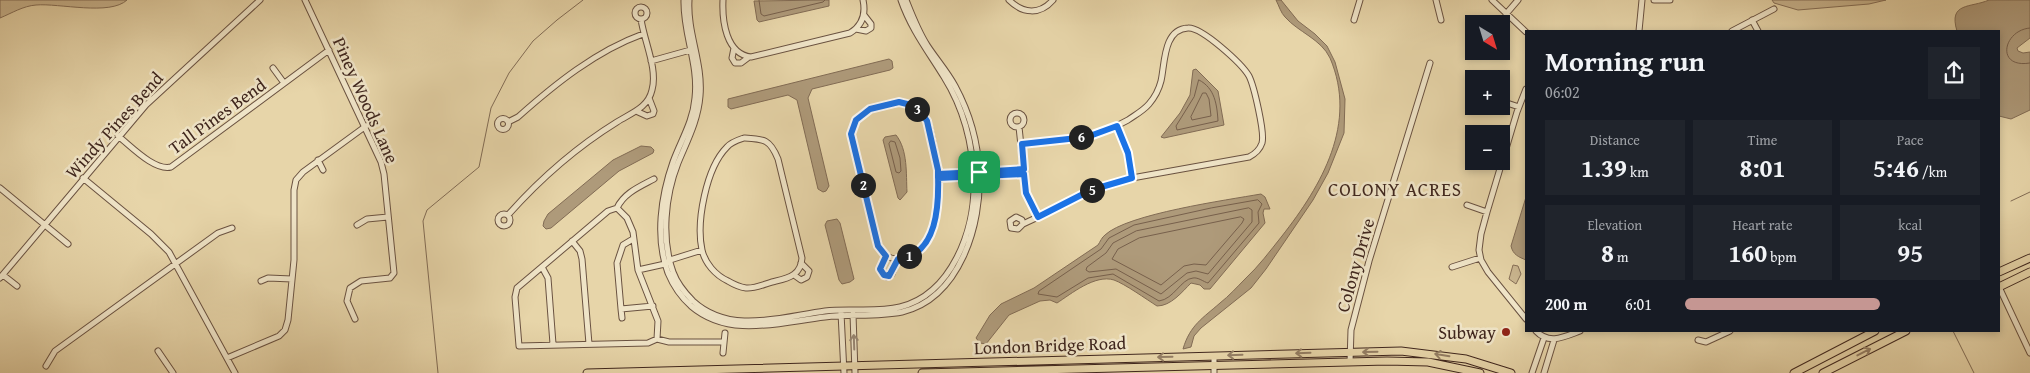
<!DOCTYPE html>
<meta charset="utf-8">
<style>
body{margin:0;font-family:"Gentium Book Plus",serif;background:#20242c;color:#f1f3f6;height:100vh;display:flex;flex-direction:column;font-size:19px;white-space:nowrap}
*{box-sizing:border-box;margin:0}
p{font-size:16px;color:#9ea1a6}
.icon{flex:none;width:28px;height:28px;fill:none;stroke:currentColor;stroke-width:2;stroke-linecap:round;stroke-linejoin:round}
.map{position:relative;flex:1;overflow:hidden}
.sheet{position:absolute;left:1525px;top:30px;width:475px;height:302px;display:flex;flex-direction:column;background:#171b24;border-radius:0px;box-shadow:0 2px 8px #0003}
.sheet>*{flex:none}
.needle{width:32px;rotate:142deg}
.controls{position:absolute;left:1465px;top:15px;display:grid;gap:10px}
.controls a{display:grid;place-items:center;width:45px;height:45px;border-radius:0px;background:#171b24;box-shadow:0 2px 8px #0003;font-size:25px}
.pin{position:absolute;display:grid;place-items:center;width:42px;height:42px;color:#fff;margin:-21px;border-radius:10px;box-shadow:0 2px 8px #0006}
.km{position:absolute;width:25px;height:25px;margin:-12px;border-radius:50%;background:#222;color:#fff;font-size:14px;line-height:25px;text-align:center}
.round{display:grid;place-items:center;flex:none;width:52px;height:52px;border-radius:0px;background:#20242c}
.headline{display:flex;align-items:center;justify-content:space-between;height:85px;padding:0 20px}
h1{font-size:28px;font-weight:800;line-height:38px}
.metrics{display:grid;grid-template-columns:repeat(3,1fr);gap:8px;height:85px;padding:5px 20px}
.metrics div{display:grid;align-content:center;border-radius:0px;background:#20242c;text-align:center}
.metrics b{font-size:25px;font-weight:800}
.metrics small{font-size:14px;font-weight:400}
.metrics p{font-size:14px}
ul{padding:0 20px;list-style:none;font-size:16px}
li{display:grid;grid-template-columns:80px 60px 1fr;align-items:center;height:38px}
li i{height:12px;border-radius:6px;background:#c59692}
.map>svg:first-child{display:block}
.green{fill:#cbb791;stroke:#866f58}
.water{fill:#ae9a7a;stroke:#826c55}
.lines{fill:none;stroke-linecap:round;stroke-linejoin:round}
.shore{stroke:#77604c;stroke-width:1}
.stream{stroke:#826c55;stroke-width:1}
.minor-casing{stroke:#6a5241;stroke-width:7}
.major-casing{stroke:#40271e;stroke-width:9}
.minor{stroke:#efe4c7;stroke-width:5}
.major{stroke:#e7d5a9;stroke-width:7}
.oneway{stroke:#988672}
.oneway2{stroke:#947e64}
.route-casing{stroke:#fff;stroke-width:10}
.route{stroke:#1a73e8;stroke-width:6}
.poi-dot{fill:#8f2418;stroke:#efe4c7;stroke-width:2}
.labels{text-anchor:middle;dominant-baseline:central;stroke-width:5;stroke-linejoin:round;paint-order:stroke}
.street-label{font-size:18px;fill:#40271e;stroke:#efe4c7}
.poi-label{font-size:18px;fill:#40271e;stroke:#efe4c7;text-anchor:end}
.neighbourhood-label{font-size:19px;letter-spacing:1px;fill:#40271e;stroke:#efe4c7}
</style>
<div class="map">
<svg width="2030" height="373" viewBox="0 0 2030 373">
<rect width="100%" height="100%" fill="#e7d5a9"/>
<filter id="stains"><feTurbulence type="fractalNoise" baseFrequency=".004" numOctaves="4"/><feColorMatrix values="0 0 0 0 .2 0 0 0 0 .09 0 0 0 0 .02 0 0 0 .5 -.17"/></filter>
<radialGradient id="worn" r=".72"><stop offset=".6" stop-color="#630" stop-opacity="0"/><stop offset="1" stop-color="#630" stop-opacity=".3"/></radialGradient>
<path class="green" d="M0 0H127C110 16 59 3 36 5 23 6 12 13 0 18Z
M1772 0H1886L1869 4 1798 10 1774 3Z
M1513 265 1518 266 1521 274 1516 284 1509 279Z"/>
<path class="water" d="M829 0V6L759 22 757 20 754 1Z
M1276 0H1281L1298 21 1315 34 1327 46 1335 62 1345 99 1344 133 1328 173 1313 200 1266 269 1251 288 1201 328 1194 336 1191 347 1183 349C1190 325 1203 318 1220 303 1229 296 1237 287 1245 279 1259 266 1270 251 1282 236 1322 185 1358 123 1330 58 1321 39 1298 32 1285 17 1281 13 1279 6 1276 0Z
M1989 0H2030V38L2017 48 2018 51 2023 53 2030 52V110L2011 119 1999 116V31H1957C1948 2 1971 8 1989 0Z
M889 59 892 61 893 68 890 70 812 89 808 98 829 186 826 191 823 192 818 189 797 100 788 95 731 109 728 107V99Z
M1196 69 1218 91 1224 125 1164 138 1161 137 1180 113 1190 95 1193 70Z
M896 135C908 150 906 174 907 192L900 200 898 198 883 140 885 137Z
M641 146 651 147 654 150 653 153 619 171 551 228 546 229 543 226 544 221 548 214 613 160Z
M1261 194 1265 197 1270 209H1264L1263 213 1265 223 1210 289H1204L1200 285 1191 283C1182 292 1171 306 1157 306 1146 299 1125 284 1114 280 1095 274 1071 294 1057 303L1050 300 1040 301 1009 315 986 344 980 343 976 338 990 315 1001 304 1034 288 1098 245C1100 242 1102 237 1105 235 1127 214 1227 200 1261 194Z
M1526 197V260C1519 257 1513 255 1511 246Z
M837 219 840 223 854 279 850 282 842 284 839 280 825 225 827 221Z"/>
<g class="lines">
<path class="shore" d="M759 0 761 14 764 16 823 2 825 0
M2030 28C2003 30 1995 69 2030 63
M1199 80C1215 88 1217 105 1218 121L1177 130 1176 126 1194 97Z
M1203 93H1206L1209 99 1211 116 1192 120 1191 117Z
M891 141 895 142 900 158 901 171 899 173 896 172 889 144Z
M1258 200 1262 204 1258 212 1259 223 1208 283C1204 282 1198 277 1193 278 1181 279 1174 299 1159 301L1113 274 1088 278 1057 297 1038 294 1039 291 1101 249 1109 238 1134 225 1211 208Z
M1249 208 1252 210V222L1208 274 1196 271 1187 273 1161 294 1116 269 1089 272 1086 270 1087 267 1106 253 1113 243 1136 231Z
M1241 217 1244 219 1242 223 1206 265 1194 264 1184 266 1161 285 1112 259 1118 249 1139 238Z"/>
<path class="stream" d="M2011 201 2030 192
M1953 331 1974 373
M438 373 423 221 427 210 479 167 491 108 509 73 533 41 557 20 583 0"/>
<defs>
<path id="minor" d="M305 0 381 162 384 174 394 273 390 278 361 281 350 288 347 301 355 319
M684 0C683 34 699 64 695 98 693 122 681 140 673 162 661 196 655 238 668 273 673 285 681 297 691 306 730 339 780 322 825 317 850 314 877 317 902 312 960 298 982 224 979 172 978 143 969 112 955 86 947 71 936 59 927 45 918 31 912 15 906 0
M689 0C687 33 703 63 700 96 698 121 687 141 678 163 665 196 661 239 673 272 677 283 685 293 693 301 730 335 781 317 825 311 850 308 876 313 900 307 952 294 975 230 974 182 973 145 964 109 944 77 928 51 911 29 901 0
M723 0C722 21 726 54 751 57L850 33C863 25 866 14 863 0
M1009 0C1023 14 1040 15 1053 0
M1436 0 1441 20
M1492 0 1526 32
M1654 0H1670
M635 13a6 6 0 1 1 12 0a6 6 0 1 1-12 0Z
M1506 14 1518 0
M1354 20 1360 0
M1752 20 1758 31
M856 29 866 31 871 28V24L864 15
M1639 31 1642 0
M1732 31 1774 9
M734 48 732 58 735 63H741L749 57
M651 61 694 49
M273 68 284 83
M1526 89 1517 112 1487 212 1481 234 1479 250 1481 260 1488 272 1526 319
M1501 101 1519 107
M899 102C910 103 919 108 925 117 930 124 931 134 933 142 938 173 942 204 931 234 923 255 891 271 878 246L851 134C856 107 876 107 899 102Z
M636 111 647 116 653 114 654 111 649 98
M1010 120a7 7 0 1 1 14 0a7 7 0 1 1-14 0Z
M497.5 124a5.5 5.5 0 1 1 11 0a5.5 5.5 0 1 1-11 0Z
M508 122 518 117C555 84 596 51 643 34
M1117 126 1128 153 1132 178
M1019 127 1026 193 1038 217 1091 190 1104 186 1132 178 1249 157C1255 154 1260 149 1262 143 1265 133 1254 86 1249 76 1242 64 1202 27 1188 28 1163 29 1165 64 1161 81 1159 89 1155 97 1149 104 1143 111 1135 115 1128 120 1093 140 1060 138 1021 144
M118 136C131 146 154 171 171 167L329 50
M744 138C764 139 770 139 778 159L802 258C801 274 790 278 776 281 767 283 755 289 746 288 739 287 733 284 728 281 715 275 705 263 702 250 696 222 706 168 727 147 731 142 738 140 744 138Z
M318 160 323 170
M938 174 1024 169
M83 178 151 234 169 252 235 373
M938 178 1024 174
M0 188 68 244
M1467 205 1487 212
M617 208 608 211 517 288 515 297 519 346 648 343 657 339
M617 208 627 218 633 232 638 270 658 321 657 339
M617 208C624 193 639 187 654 179
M498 220a6 6 0 1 1 12 0a6 6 0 1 1-12 0Z
M508 215C540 179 575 148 617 122 631 113 648 108 652 90 658 69 644 41 641 19
M1023 224 1022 220 1016 217 1010 221 1011 228 1018 229 1023 224 1038 217
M357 225 367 219 388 217
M633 239 623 245 617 263 621 309 653 306
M572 241 580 251 582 259 589 344
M886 256 881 269 887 277 892 274 898 259
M542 267 548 278 553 344
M1452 267 1480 258
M638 270 665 264 670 260 702 250
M3 275 17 286
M794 275 801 280 807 277 809 271 801 263
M0 278 146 105 260 0
M261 281 268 278 292 279
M1999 287 2030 353
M621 309 622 318
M841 313 844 373
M853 314 855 373
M1536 331C1549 345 1564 337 1580 331
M657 339 669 342H724
M1698 340 1706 342 1730 331
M158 351 173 373
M723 353 725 333
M227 358 279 336 285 330 288 320 294 260V190L296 180 303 172 366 126
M1350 362 1351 330 1369 261 1430 63
M46 366 55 351 218 233 232 228
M1214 373V356
M1532 373 1544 338
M1544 373 1554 340"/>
<path id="major" d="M1999 272 2030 258
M1999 287 2030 272
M587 373 1401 351 1466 359 1511 373
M922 373 1387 361 1428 362 1480 373
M1794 373 1875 331
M1823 373 1906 331"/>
</defs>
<use href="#minor" class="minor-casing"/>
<use href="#major" class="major-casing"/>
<use href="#minor" class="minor"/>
<use href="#major" class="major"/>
</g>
<defs><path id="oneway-shaft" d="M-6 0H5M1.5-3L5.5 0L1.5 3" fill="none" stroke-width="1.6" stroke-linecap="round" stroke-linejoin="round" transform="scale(1.25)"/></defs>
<use class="oneway" href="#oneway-shaft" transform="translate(854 342) rotate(-92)"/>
<g class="oneway2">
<use href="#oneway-shaft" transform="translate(1370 352) rotate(179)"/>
<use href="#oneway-shaft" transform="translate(1864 352) rotate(-27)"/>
<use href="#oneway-shaft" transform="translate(1303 353) rotate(178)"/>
<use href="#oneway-shaft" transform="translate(1235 355) rotate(178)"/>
<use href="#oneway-shaft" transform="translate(1442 355) rotate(-171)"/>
<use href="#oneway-shaft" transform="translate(1165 357) rotate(179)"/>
</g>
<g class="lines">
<defs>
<path id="route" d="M979 172 938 174C939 204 938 255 898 259L889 276 884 275 880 269 886 256 878 246 851 134 856 120 870 109 899 102 911 105 920 111 927 121 938 170V178L1024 174 1026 193 1038 217 1091 190 1132 178 1128 153 1117 126 1087 137 1022 144 1024 169 979 172"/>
</defs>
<use href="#route" class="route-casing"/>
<use href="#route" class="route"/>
</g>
<circle class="poi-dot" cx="1506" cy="332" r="5"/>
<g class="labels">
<g class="street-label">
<text transform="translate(366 100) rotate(66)">Piney Woods Lane</text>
<text transform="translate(217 116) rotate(-36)">Tall Pines Bend</text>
<text transform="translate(114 125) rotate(-48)">Windy Pines Bend</text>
<text transform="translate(1355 265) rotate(-74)">Colony Drive</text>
<text transform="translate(1050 345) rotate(-2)">London Bridge Road</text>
</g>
<g class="poi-label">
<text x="1496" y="332">Subway</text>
</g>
<g class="neighbourhood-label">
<text x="1395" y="189">COLONY ACRES</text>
</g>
</g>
<rect width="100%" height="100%" filter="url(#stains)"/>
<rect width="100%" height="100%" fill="url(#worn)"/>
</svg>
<div class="controls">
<a><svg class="needle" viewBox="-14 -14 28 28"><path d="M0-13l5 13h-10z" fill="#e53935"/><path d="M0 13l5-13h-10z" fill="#9ea1a6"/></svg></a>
<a>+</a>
<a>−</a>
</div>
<div class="pin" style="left:979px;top:172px;background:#1e9e55"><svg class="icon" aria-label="arrive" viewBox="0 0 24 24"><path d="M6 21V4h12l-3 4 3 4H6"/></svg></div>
<b class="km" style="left:909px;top:256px">1</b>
<b class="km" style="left:863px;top:185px">2</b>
<b class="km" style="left:917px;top:109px">3</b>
<b class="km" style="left:1092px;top:190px">5</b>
<b class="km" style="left:1081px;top:137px">6</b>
<section class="sheet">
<div class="headline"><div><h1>Morning run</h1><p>06:02</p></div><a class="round"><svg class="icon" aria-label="share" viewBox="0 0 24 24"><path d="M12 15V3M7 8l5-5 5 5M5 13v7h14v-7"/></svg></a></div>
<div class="metrics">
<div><p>Distance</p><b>1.39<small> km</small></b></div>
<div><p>Time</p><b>8:01</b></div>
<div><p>Pace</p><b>5:46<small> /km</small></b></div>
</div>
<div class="metrics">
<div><p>Elevation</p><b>8<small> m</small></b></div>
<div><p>Heart rate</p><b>160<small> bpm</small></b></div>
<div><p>kcal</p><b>95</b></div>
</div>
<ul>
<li><b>200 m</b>6:01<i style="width:66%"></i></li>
</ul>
</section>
</div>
